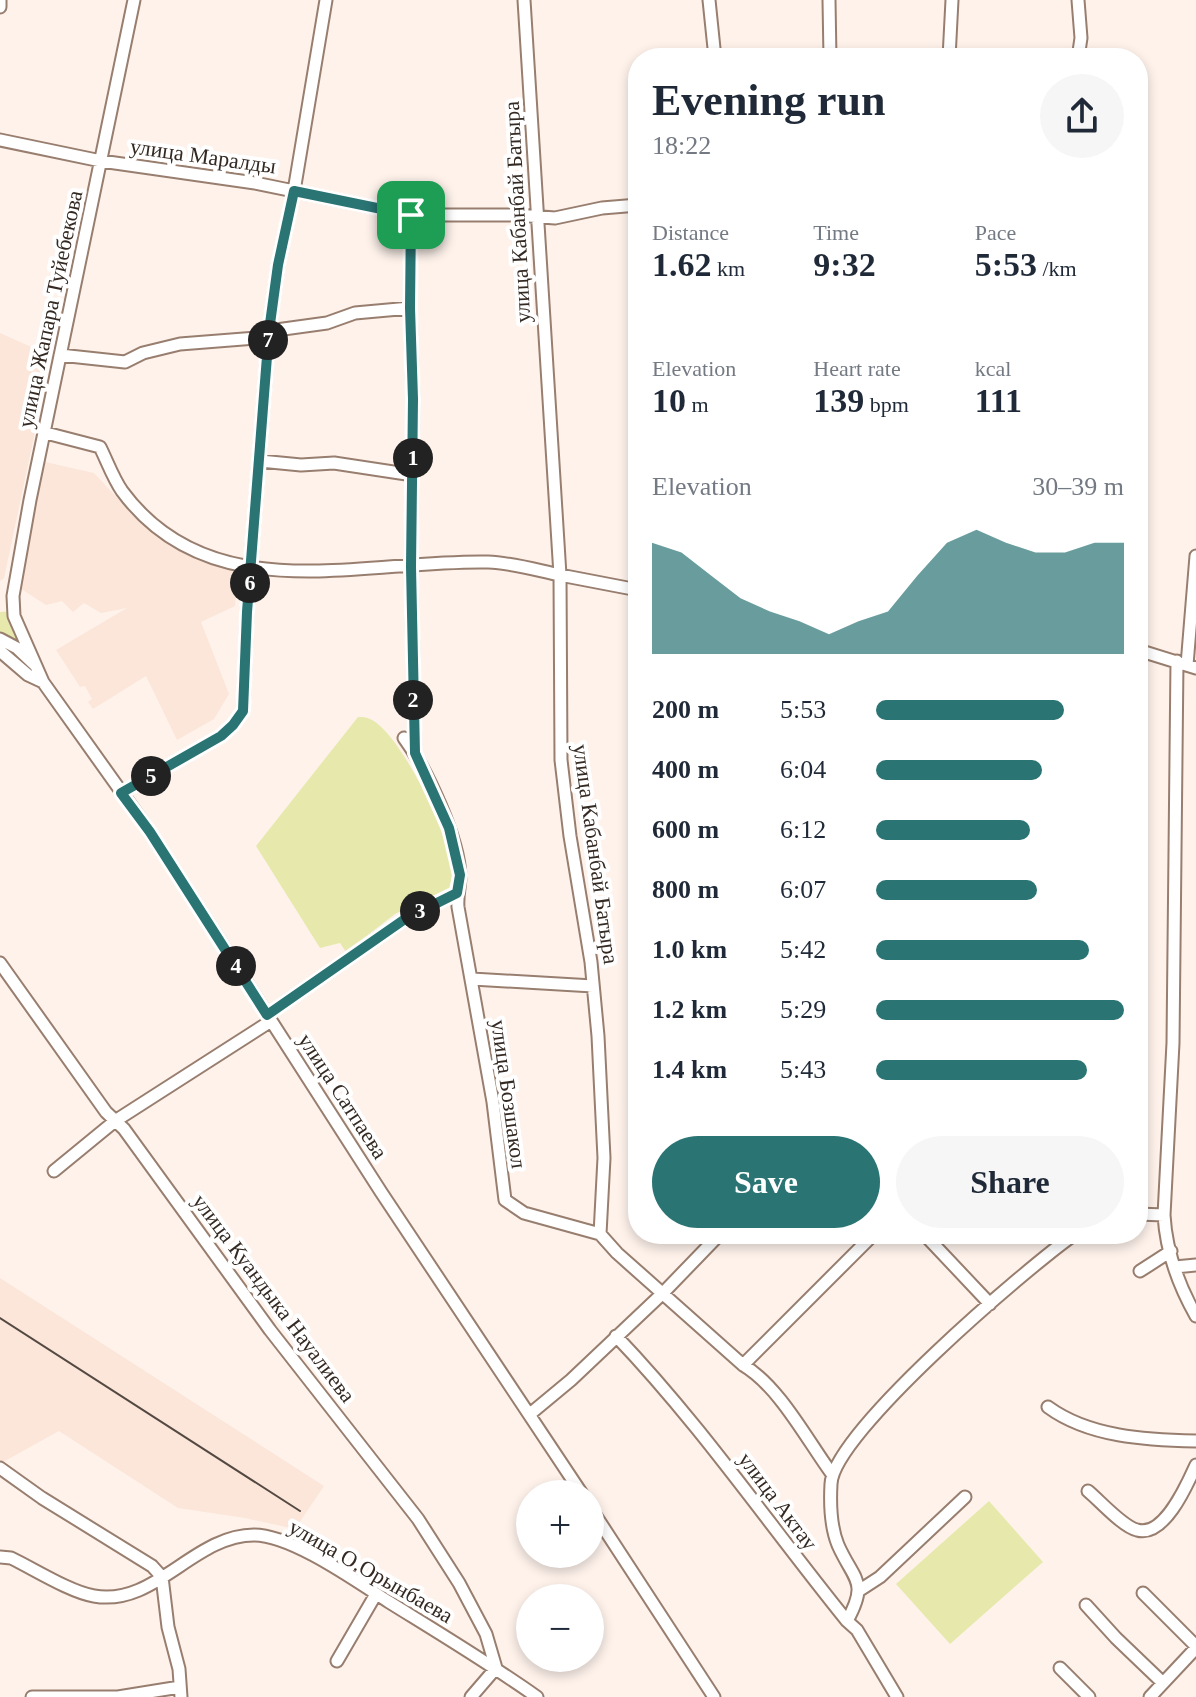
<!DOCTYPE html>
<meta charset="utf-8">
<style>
body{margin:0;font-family:Georgia,serif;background:#f6f6f7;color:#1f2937;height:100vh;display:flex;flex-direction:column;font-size:30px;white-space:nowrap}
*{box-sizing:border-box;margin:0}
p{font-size:26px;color:#747a83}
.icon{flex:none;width:44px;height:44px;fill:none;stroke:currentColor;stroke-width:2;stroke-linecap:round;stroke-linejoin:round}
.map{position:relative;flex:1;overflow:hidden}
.details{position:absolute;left:628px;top:48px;width:520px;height:1196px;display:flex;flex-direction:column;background:#fff;border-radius:32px;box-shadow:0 4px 12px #0003}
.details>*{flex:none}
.tools{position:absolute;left:516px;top:1480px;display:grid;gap:16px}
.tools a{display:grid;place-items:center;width:88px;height:88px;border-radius:50%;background:#fff;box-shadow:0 4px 12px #0003;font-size:40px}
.pin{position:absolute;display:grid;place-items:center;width:68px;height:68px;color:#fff;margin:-34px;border-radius:16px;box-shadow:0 4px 12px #0006}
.km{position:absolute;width:40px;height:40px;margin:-20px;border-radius:50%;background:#222;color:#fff;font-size:22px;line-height:40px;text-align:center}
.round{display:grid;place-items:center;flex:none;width:84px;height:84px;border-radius:42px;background:#f6f6f7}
.summary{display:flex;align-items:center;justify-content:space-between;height:136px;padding:0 24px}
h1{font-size:44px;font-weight:700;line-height:60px}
.figures{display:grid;grid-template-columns:repeat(3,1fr);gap:12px;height:136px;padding:8px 24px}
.figures div{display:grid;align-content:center}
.figures b{font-size:34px;font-weight:700}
.figures small{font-size:22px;font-weight:400}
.figures p{font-size:22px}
.chart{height:224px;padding:16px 24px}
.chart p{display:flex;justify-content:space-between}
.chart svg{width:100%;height:144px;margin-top:8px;fill:#2a7474;opacity:.7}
.primary-button{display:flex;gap:16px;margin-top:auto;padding:16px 24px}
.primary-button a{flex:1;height:92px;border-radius:48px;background:#2a7474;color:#fff;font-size:32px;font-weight:700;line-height:92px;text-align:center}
.primary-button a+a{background:#f6f6f7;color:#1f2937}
ul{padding:0 24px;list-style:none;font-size:26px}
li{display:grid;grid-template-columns:128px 96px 1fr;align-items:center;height:60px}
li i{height:20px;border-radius:10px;background:#2a7474}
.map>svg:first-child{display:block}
.built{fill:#fbe6d9}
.green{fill:#e7e9ac}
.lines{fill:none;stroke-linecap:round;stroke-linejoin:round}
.minor-casing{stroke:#987e6f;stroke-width:15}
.minor{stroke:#fff;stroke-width:11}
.rail{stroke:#544942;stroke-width:2}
.route-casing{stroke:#fff;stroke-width:16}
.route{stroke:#2a7474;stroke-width:10}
.labels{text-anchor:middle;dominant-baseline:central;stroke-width:8;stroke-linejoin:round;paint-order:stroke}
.street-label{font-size:22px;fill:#342a23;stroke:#fff}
</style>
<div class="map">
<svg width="1196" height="1697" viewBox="0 0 1196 1697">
<rect width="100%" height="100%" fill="#fef2eb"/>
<path class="built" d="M0 333 47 354 35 432 4 578 0 581Z
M45 462 94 473 135 517 168 543 228 564 237 579 235 606 201 622 229 694 214 719 177 740 146 676 93 709 88 702 92 699 85 686 80 687 56 650 127 608 101 613 84 603 73 612 62 601 46 605 15 585Z
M0 1278 324 1486 295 1529 245 1518 178 1508 59 1431 3 1462 0 1460Z"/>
<path class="green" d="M11 611C35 622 25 652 0 648V612Z
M358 717C362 717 366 717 370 719 401 732 454 844 452 876 452 881 450 884 449 888L395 914 346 952 340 943 320 948 256 846Z
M989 1501 1043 1562 950 1644 896 1584Z"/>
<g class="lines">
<defs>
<path id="minor" d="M134 0 30 500 13 596 14 616 43 682 150 832 381 1192 582 1494
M524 0 560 575 561 760 570 836 591 962 598 1036 604 1158 600 1234 617 1253 743 1365C779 1386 807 1440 832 1474
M709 0 715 58
M829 0 830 58
M1078 0 1081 38 1078 58
M0 7V0
M949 58 952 0
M0 140 101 161 255 183 411 215H516L555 218 602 208 638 205
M411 215 410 308 413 399 411 567 415 753
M60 355 125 362 143 353 180 344 257 338 269 331 327 323 355 313 410 308
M46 433 100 447C107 461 113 478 122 491 211 612 364 559 488 562 513 563 536 570 560 575 586 580 612 585 638 590
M260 461 301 465 334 463 413 475
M0 639 17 648 36 666
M1138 650 1196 668
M0 651 28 675 43 682
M1177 661 1173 1043 1164 1215C1166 1250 1179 1286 1196 1316
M1187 665 1196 556
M404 738C426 768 459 838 460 876 460 886 457 896 458 907L493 1102 505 1200 524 1213 600 1234
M121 793 221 736 233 725 243 711 247 612 269 331 278 265 294 191 326 0
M0 963 106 1112 124 1129 270 1330 418 1519 459 1583 486 1634 496 1668 471 1697
M472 979 593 986
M267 1015 405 919 457 893
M54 1171 115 1121 271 1021
M1138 1214 1164 1215
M924 1234 990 1304
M1175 1267 1196 1265
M1140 1271 1171 1251
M616 1336C701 1425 770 1526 847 1621L857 1630 897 1697
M743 1365 874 1234
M1048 1407C1089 1437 1146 1440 1196 1441
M530 1414 571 1380 663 1293 720 1234
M0 1468 42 1498 152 1566 162 1577 168 1627 179 1669 181 1697
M1088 1491C1100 1501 1123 1527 1137 1530 1164 1538 1187 1485 1196 1465
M590 1507 714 1697
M0 1557 11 1558C34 1569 70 1592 94 1596 155 1607 194 1535 254 1535 292 1535 356 1581 389 1602 439 1633 489 1663 537 1697
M860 1590 880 1577 965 1497
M1143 1593 1196 1646
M1086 1605 1116 1638 1163 1683
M847 1621C869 1581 854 1581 838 1545 831 1528 830 1502 831 1484 833 1433 1028 1267 1075 1234
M337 1661 376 1594
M1060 1668 1089 1697
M32 1697H118L180 1687
M1150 1697 1196 1648"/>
</defs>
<use href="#minor" class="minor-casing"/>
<use href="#minor" class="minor"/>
<path class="rail" d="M0 1318 300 1511"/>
</g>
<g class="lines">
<defs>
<path id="route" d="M294 191 411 215 410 308 413 399 411 567 415 753 449 828 460 875 457 893 405 919 267 1015 150 832 121 793 221 736 233 725 243 711 247 612 269 331 278 265Z"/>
</defs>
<use href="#route" class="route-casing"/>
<use href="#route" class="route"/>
</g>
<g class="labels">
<g class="street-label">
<text transform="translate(203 156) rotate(8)">улица Маралды</text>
<text transform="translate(517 212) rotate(-93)">улица Кабанбай Батыра</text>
<text transform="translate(50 309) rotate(-78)">улица Жапара Туйебекова</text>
<text transform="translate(596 854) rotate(82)">улица Кабанбай Батыра</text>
<text transform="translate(509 1094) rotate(82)">улица Бозшакол</text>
<text transform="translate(343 1096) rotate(57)">улица Сатпаева</text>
<text transform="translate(274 1298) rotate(53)">улица Куандыка Науалиева</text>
<text transform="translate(778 1501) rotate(53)">улица Актау</text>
<text transform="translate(371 1571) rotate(30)">улица О.Орынбаева</text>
</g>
</g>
</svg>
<div class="tools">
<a>+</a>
<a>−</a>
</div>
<div class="pin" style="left:411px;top:215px;background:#1e9e55"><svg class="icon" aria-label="arrive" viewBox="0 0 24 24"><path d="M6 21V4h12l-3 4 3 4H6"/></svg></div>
<b class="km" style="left:413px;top:458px">1</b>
<b class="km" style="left:413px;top:700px">2</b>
<b class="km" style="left:420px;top:911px">3</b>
<b class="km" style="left:236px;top:966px">4</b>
<b class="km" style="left:151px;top:776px">5</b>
<b class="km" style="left:250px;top:583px">6</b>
<b class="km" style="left:268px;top:340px">7</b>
<section class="details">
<div class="summary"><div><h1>Evening run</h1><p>18:22</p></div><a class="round"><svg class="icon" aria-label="share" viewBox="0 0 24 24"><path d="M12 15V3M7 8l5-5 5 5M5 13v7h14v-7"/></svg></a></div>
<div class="figures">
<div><p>Distance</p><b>1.62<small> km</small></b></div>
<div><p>Time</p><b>9:32</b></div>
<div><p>Pace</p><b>5:53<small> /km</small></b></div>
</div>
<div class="figures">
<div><p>Elevation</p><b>10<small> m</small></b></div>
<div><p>Heart rate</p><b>139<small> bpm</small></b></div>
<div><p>kcal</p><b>111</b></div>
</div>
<div class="chart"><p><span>Elevation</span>30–39 m</p>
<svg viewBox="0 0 160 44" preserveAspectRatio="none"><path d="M0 44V10L10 13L20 20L30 27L40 31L50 34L60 38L70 34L80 31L90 20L100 10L110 6L120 10L130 13L140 13L150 10L160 10V44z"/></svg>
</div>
<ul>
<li><b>200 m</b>5:53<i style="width:76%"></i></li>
<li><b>400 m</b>6:04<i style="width:67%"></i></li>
<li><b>600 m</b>6:12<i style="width:62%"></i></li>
<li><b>800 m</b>6:07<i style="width:65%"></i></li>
<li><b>1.0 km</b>5:42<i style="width:86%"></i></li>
<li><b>1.2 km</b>5:29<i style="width:100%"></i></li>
<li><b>1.4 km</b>5:43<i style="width:85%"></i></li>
</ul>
<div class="primary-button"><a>Save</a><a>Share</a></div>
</section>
</div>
